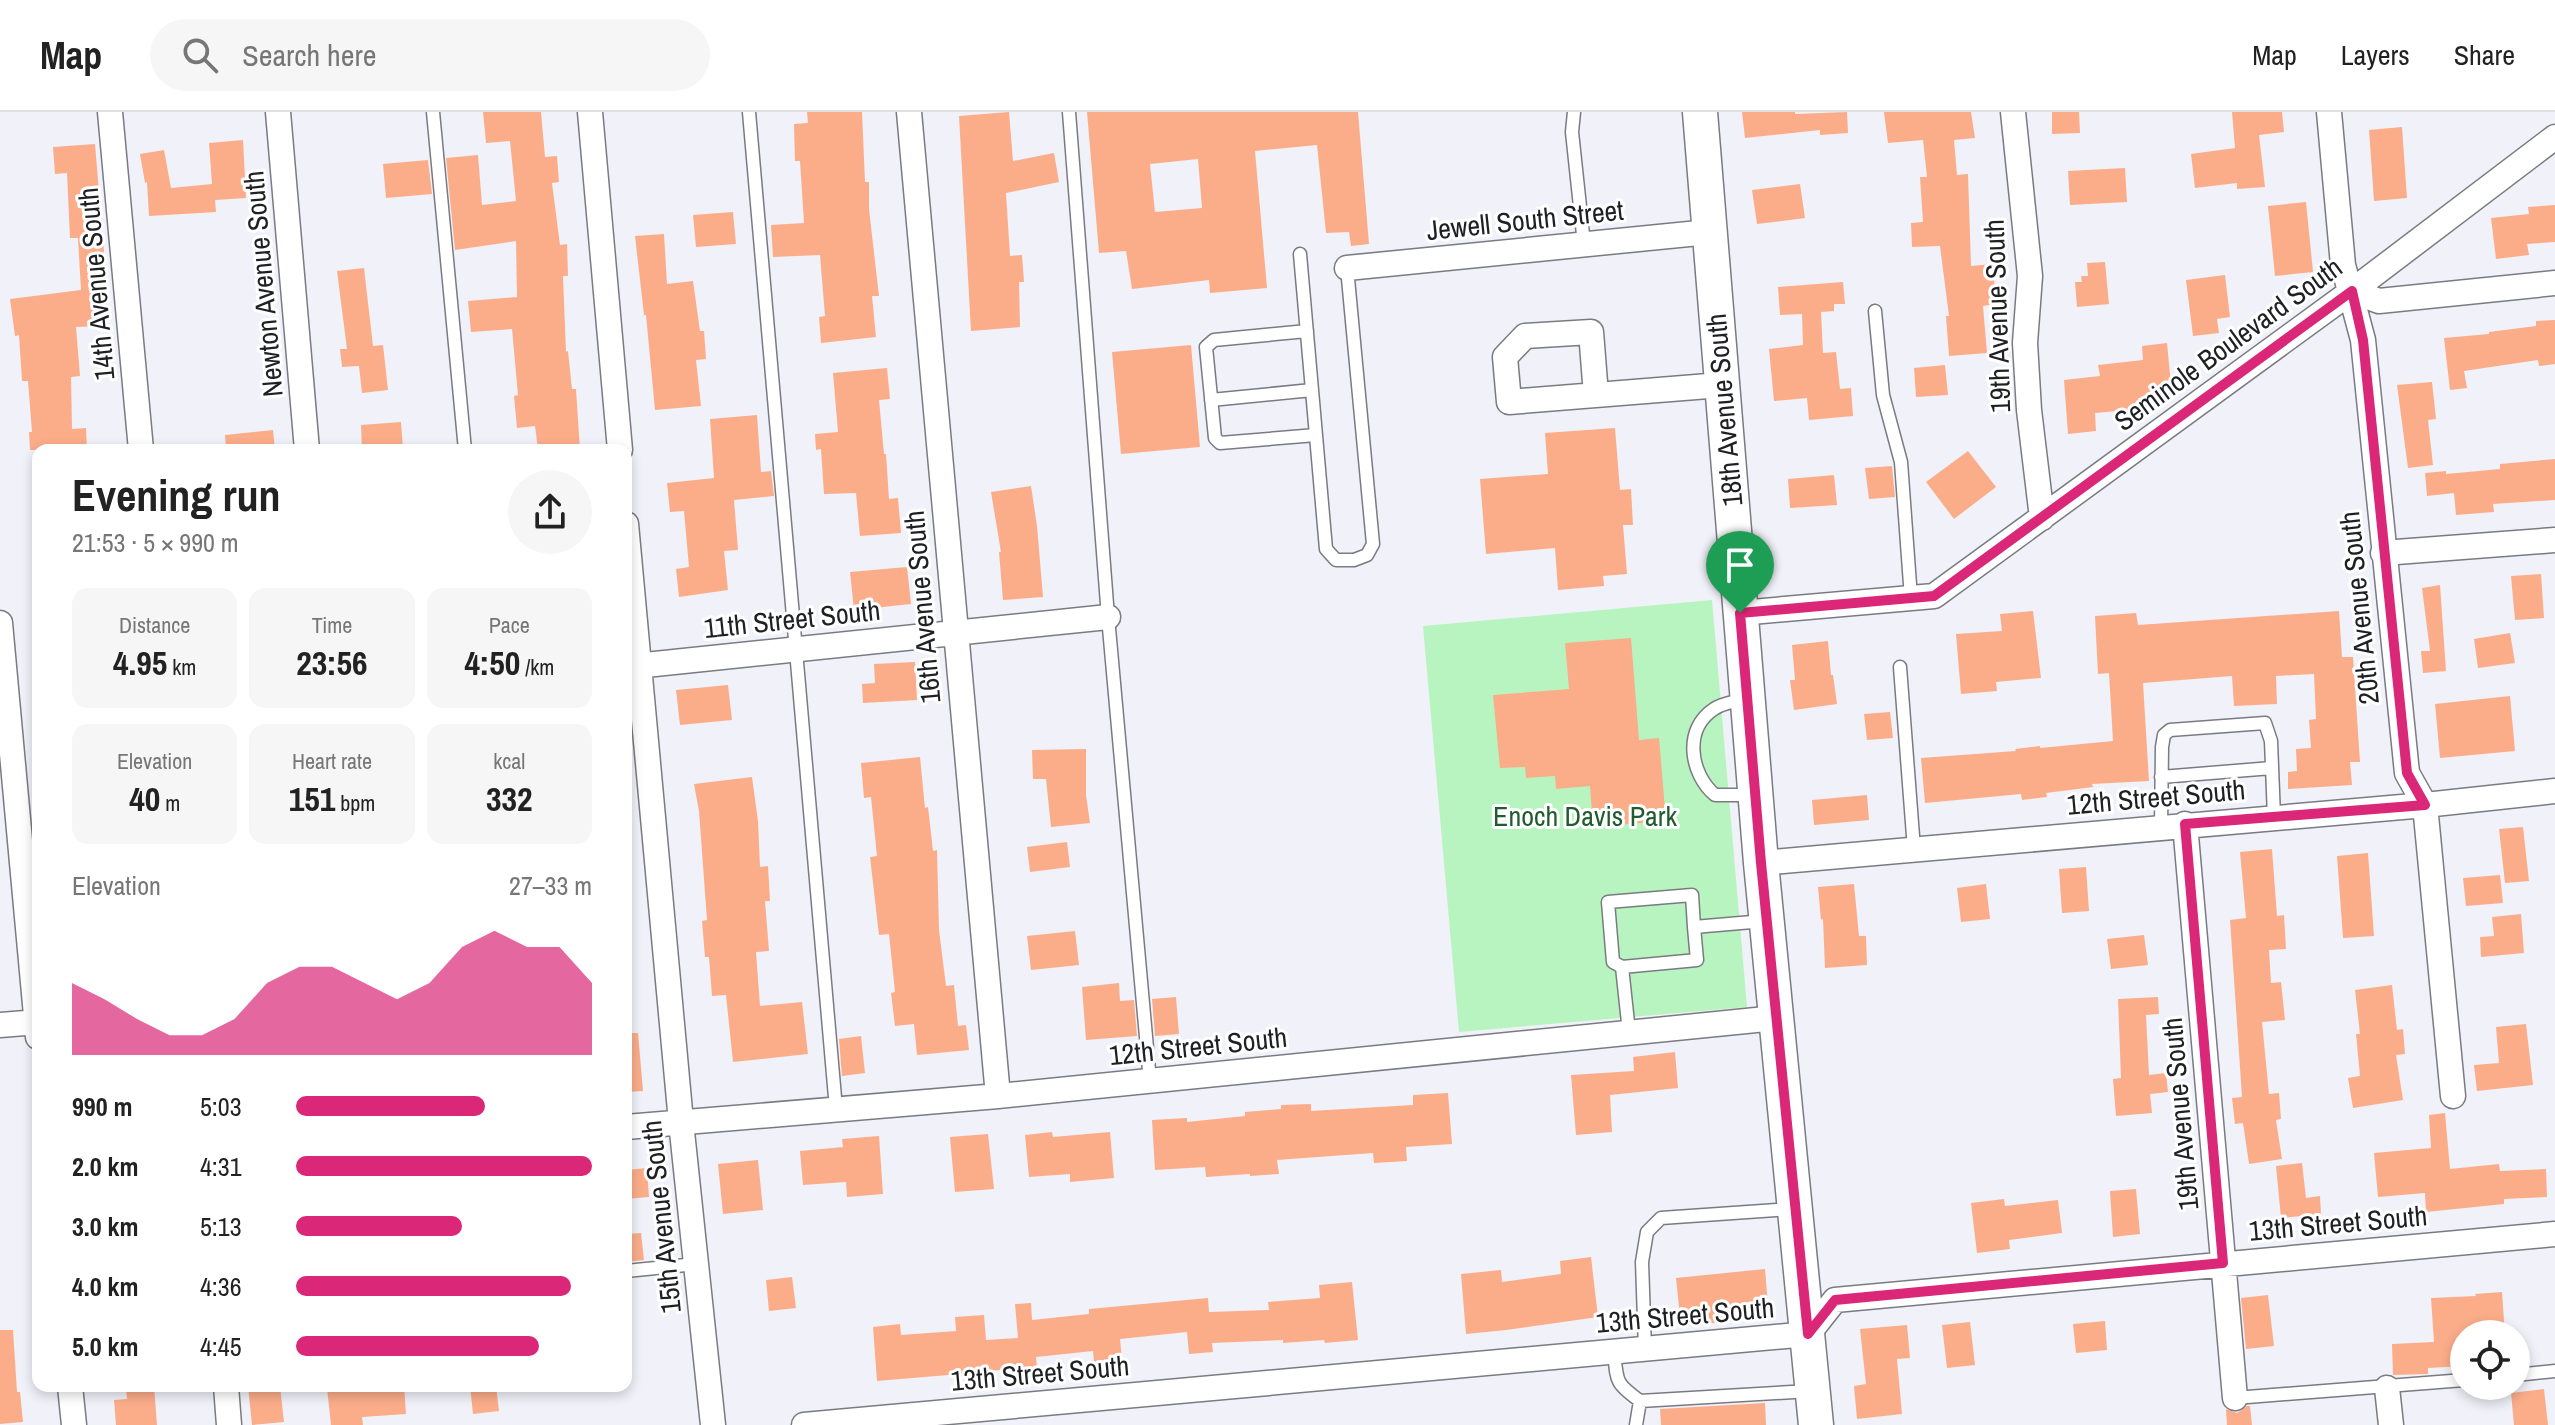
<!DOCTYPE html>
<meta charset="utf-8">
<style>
body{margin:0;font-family:"Archivo Narrow",sans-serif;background:#f6f6f6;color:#222;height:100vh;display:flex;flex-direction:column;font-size:30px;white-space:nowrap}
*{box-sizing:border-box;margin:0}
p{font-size:26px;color:#767676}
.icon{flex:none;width:44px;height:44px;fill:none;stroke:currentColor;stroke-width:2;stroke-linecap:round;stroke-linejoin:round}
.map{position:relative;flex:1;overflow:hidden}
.panel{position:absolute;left:32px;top:332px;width:600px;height:948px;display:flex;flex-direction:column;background:#fff;border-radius:16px;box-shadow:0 4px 12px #0003}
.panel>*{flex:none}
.tools{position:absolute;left:2450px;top:1208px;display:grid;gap:16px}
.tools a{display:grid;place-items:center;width:80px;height:80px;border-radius:50%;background:#fff;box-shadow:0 4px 12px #0003;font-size:40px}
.pin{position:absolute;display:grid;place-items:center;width:68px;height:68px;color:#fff;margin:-82px -34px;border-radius:50% 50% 50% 0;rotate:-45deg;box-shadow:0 0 8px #0007}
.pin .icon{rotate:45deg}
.round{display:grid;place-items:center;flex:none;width:84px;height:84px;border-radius:42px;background:#f6f6f6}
.overview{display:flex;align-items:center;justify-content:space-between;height:136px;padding:0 40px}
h1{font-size:44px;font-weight:700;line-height:60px}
.figures{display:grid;grid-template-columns:repeat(3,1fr);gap:12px;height:136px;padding:8px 40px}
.figures div{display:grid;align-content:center;border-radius:16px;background:#f6f6f6;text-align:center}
.figures b{font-size:34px;font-weight:700}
.figures small{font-size:22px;font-weight:400}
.figures p{font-size:22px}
.chart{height:224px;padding:16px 40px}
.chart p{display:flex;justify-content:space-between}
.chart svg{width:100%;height:144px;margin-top:8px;fill:#db2777;opacity:.7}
ul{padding:0 40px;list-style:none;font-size:26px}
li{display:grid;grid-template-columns:128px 96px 1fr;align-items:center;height:60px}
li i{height:20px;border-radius:10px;background:#db2777}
header{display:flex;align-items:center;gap:48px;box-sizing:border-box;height:112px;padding:0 40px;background:#fff;border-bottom:2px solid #e0e0e0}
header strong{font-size:38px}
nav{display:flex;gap:44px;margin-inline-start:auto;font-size:28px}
.search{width:560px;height:72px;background:#f6f6f6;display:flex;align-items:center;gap:20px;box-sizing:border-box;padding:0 28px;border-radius:44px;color:#767676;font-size:30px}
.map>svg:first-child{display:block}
.green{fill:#b8f4bf}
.building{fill:#fbad8a;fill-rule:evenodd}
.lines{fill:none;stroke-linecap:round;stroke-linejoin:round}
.lane-casing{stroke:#7a7a82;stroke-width:15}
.street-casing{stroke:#7a7a82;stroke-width:27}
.secondary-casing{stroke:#7a7a82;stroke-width:37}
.lane{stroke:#fff;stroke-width:12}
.street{stroke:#fff;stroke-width:24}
.secondary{stroke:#fff;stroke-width:34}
.route-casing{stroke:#fff;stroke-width:16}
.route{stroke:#db2777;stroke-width:10}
.labels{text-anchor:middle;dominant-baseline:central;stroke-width:6;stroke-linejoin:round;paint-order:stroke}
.street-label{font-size:28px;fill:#1f2023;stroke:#fff}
.park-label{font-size:28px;fill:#215c2e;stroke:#fff}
</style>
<header>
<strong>Map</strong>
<div class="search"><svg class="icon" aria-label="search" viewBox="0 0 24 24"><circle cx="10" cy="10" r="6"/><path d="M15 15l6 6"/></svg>Search here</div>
<nav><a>Map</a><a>Layers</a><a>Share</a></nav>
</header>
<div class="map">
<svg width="2555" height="1313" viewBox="0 0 2555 1313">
<rect width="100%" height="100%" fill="#f1f1f9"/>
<path class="green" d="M1712 488 1747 895 1459 920 1423 514Z"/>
<path class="building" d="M483 0H541L545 45 557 44 559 70 552 71 560 133 567 132 568 164H563L566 240 568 239 572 277H576L580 338H538L535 314 517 316 514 284 518 283 512 217 471 220 468 189 517 185 516 129 455 138 446 46 478 43 482 93 516 89 510 29 486 31Z
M807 0H862L865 70H869V97L879 184H872L876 225 821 231 819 205 825 204 820 143 773 145 771 113 804 111 800 49H795L794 12 808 11Z
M1009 0 1013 49 1054 41 1059 70 1006 81 1010 144 1022 143 1024 170H1019L1020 215 971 219 959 4Z
M1087 0H1358L1369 132 1351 134 1349 120 1326 121 1317 33 1255 39 1267 176 1210 181 1209 168 1132 177 1126 139 1099 141ZM1198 47 1202 96 1155 100 1150 52Z
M1742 0H1795V2L1847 0 1848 21 1820 23V18L1745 26Z
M1884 0H1971L1975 26 1954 28 1957 63 1968 62 1971 154 1993 152 1996 192 1983 194 1987 241 1949 244 1946 204H1949L1940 134 1912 135 1911 111 1923 110 1920 65H1927L1923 28 1888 31Z
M2052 0H2079L2080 21 2052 22Z
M2232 0H2282L2284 20 2259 23 2265 75 2237 77V71L2195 76 2191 42 2235 36Z
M2402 15 2407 86 2374 89 2369 18Z
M243 28 246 86 215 88 216 100 149 104 147 70 145 71 140 42 164 38 171 76 212 72 209 31Z
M95 32 106 164H98L101 214 76 215 80 264 71 265 72 317 86 316 87 338H30L29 320H32L28 269H22L19 223 15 224 10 187 81 178 78 126H70L67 61 55 62 53 35Z
M428 48 432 82 386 86 383 52Z
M2125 56 2127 90 2070 93 2068 59Z
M1800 72 1805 106 1757 112 1752 78Z
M2306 90 2313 160 2275 164 2268 94Z
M2555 93V130L2527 132 2529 143 2496 147 2491 106 2529 102 2528 95Z
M733 100 736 132 696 135 693 103Z
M664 122 667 172 693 169 700 219H704L706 247 696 248 701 294 655 298 646 203H644L635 124Z
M2105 150 2109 192 2077 195 2075 170H2082L2081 164H2088L2087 151Z
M364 156 373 234 383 233 388 278 362 281 359 254 342 255 340 237H347L337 159Z
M2225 163 2230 205 2217 207 2219 221 2193 224 2186 168Z
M1843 170 1845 192H1834V199L1821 200 1823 241 1836 240 1840 277 1851 276 1853 304 1809 308 1807 286 1774 289 1769 237 1803 233 1802 202 1780 203 1778 175Z
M2555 208V252L2539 254 2538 248 2464 259 2467 276 2450 278 2444 226 2489 222V220L2536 214V209Z
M2167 231 2172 283 2138 286 2139 297 2095 301 2096 319 2068 322 2064 268 2100 264 2098 253 2143 248 2142 234Z
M1191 233 1200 335 1121 342 1112 240Z
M1945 253 1948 283 1916 285 1914 256Z
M887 256 890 287 879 288 884 342H886L889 387 898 386 901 421 860 424 856 381 824 382 821 337 816 338 815 322 838 320 833 261Z
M2432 270 2436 307 2428 308 2433 353 2408 356 2397 273Z
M757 303 761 360 771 359 774 384 734 388 738 438 724 439 728 478 679 485 676 457 689 455 684 399 670 400 667 371 714 366 710 307Z
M401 310 403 338H362L361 313Z
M1615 316 1620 378 1631 377 1633 413H1623L1627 462 1603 464 1604 474 1558 478 1555 436 1486 442 1480 367 1548 362 1545 321Z
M273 318 275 338H226L225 323Z
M1968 339 1996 375 1954 407 1926 370Z
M2555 347V388L2493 392 2494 400 2456 403 2454 381 2427 384 2425 361 2446 359V362L2500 357V352Z
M1892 354 1895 385 1869 387 1865 356Z
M1834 363 1837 393 1790 396 1788 367Z
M1031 374 1037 414 1043 485 1003 488 999 440H1001L991 380Z
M907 455 911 492 854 498 850 460Z
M2541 462 2544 506 2515 508 2511 464Z
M2440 473 2446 559 2423 561 2421 539H2430L2422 476Z
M2033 499 2041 566 1996 570 1997 579 1961 582 1956 522 2002 519 2000 502Z
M2339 499 2342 545H2353L2360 650H2350L2352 673 2288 677V660L2297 659 2296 637 2311 636 2309 608 2316 607 2314 562 2276 564 2277 592 2234 594 2232 564 2143 571 2149 669 2092 672 2093 675 2046 681 2047 685 2022 688 2021 682 1925 691 1921 646 2016 639 2015 637 2040 634V636L2113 629 2109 561 2098 562 2095 504 2136 501 2138 513Z
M2510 521 2515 551 2478 556 2474 527Z
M1631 526 1639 628 1659 626 1666 709 1593 715 1590 674 1556 677 1555 664 1526 666 1525 655 1500 656 1493 583 1569 577 1565 531Z
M1828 529 1831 563H1833L1837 592 1794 598 1790 568H1795L1792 533Z
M915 550 917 588 863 591 862 572 875 571 874 552Z
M728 573 732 608 680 613 676 578Z
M2510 584 2515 639 2440 646 2435 592Z
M1890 600 1893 626 1867 628 1864 602Z
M1086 637V683L1090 711 1051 715 1046 667H1033L1032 638Z
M920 645 925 696 928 695 933 739 937 738 939 818 946 874 954 873 958 914 966 913 969 938 917 943 914 912 895 914 891 881 895 880 889 822 879 823 870 745 877 744 871 685 864 686 861 651Z
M752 665 758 709 760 755 768 754 770 789H765L769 839 756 840 760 894 802 890 808 942 733 950 726 883 712 884 709 845H705L702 809 707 808 699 699 694 672Z
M1867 683 1869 708 1814 713 1812 688Z
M2523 715 2529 769 2505 771 2499 717Z
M1067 730 1070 755 1030 760 1027 735Z
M2272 737 2277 804 2284 803 2286 837 2269 838 2271 871 2281 870 2285 908 2262 910 2269 982 2279 981 2281 1007 2276 1008 2282 1047 2249 1052 2243 1011 2235 1012 2232 986 2242 985 2230 808 2246 806 2240 740Z
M2368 741 2374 824 2343 826 2337 744Z
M2086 755 2089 799 2062 801 2059 757Z
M2500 763 2503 791 2466 794 2463 766Z
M1854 772 1859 824H1866L1867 853 1825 856 1823 807 1821 808 1818 775Z
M1986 772 1990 807 1961 810 1957 776Z
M2521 802 2524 841 2481 845 2480 825 2494 824 2492 805Z
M1075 819 1079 853 1031 858 1027 824Z
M2144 823 2148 853 2111 857 2107 827Z
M1119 871 1120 889 1134 888 1137 924 1086 928 1082 875Z
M2392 873 2397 918 2403 917 2405 942 2396 943 2403 988 2353 996 2348 966 2360 964 2356 922H2360L2355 878Z
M1176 885 1179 922 1155 924 1152 887Z
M2158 885 2159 902 2146 903 2149 963 2166 961 2168 980 2150 982 2152 1001 2116 1004 2113 967 2121 966 2118 887Z
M2526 912 2533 973 2477 979 2474 953 2499 951 2496 915Z
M626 921H638L643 979 626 980Z
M861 924 865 961 842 964 839 927Z
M1675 940 1678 976 1610 983 1612 1020 1576 1023 1571 963 1634 959 1633 945Z
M1448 981 1452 1032 1406 1035 1407 1049 1374 1051 1373 1041 1277 1048 1279 1062 1250 1064V1062L1206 1065 1205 1055 1155 1058 1152 1008 1187 1006V1010L1245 1004V1000L1281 997V993L1311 992V999L1413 993V983Z
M2445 1001 2450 1057 2499 1052 2500 1059 2546 1057 2547 1085 2504 1087V1092L2426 1100 2425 1081 2378 1085 2374 1041 2431 1036 2429 1003Z
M1052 1020 1053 1025 1110 1020 1114 1066 1070 1070V1062L1029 1065 1025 1023Z
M988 1022 994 1077 955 1080 950 1025Z
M879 1024 883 1082 847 1085 846 1070 803 1073 800 1039 843 1035 842 1027Z
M758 1048 763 1098 723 1102 718 1052Z
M2302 1051 2306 1086 2320 1084 2321 1102 2281 1106 2276 1054Z
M647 1056 649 1085 626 1087V1058Z
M2136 1077 2140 1122 2113 1125 2110 1079Z
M2004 1087 2005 1094 2058 1088 2062 1121 2009 1128 2010 1137 1977 1141 1971 1091Z
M641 1121 644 1148 626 1150V1122Z
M1591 1145 1598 1205 1506 1218 1466 1222 1461 1162 1501 1158 1502 1170 1561 1162 1560 1149Z
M1765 1157 1769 1206 1681 1214 1676 1166Z
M792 1165 796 1196 769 1199 766 1168Z
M1352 1170 1358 1228 1325 1231 1324 1228 1283 1231V1228L1212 1231 1213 1240 1189 1242 1187 1220 1120 1227 1122 1248 1094 1250 1093 1239 1036 1245 1037 1255 988 1259 989 1263 960 1265V1262L877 1269 873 1215 900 1212 901 1223 956 1219 955 1205 984 1203 986 1228 1018 1226 1015 1192 1031 1191 1032 1208 1089 1202V1197L1208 1186 1209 1200 1269 1198 1268 1190 1320 1186 1319 1173Z
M2502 1180 2505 1222H2464V1254L2428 1256V1262L2393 1263 2392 1232 2434 1230 2431 1186 2476 1184 2475 1182Z
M2268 1183 2274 1234 2246 1237 2241 1186Z
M2105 1209 2107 1238 2076 1241 2073 1212Z
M1970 1210 1975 1253 1947 1256 1942 1213Z
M1907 1213 1910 1246 1897 1247 1902 1302 1857 1307 1854 1274 1866 1272 1860 1217Z
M0 1218H13L17 1280H20L23 1310 0 1312Z
M126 1274H154L157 1313H116L114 1288 127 1287Z
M248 1274H280L284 1310 252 1313Z
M345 1274H404L406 1302 362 1305 363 1313H331L327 1276Z
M470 1274H496L499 1299 473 1302Z
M2544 1277 2548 1313H2514L2511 1281Z
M1765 1291 1766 1313H1661L1660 1297Z
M2247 1294H2250L2252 1313H2227L2226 1297 2237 1301Z"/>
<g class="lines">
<defs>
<path id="lane" d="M433 0 465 338
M749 0 836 997
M1069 0 1108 505 1150 969
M1574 0 1572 20 1584 132
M1300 142 1326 437 1336 448H1354L1367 443 1373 432 1347 156
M1875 199 1883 283 1901 350 1911 486
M1307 219 1214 228 1206 235 1215 326 1220 331 1316 323
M1211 288 1312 278
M1900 555 1914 737
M1744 587C1735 590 1722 591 1714 597 1683 617 1690 662 1715 683H1752
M2161 665 2272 656
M2161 714 2162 635 2164 623 2170 618 2265 611 2271 629 2274 705
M1622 855 1613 850 1608 790 1692 783 1694 815
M1629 920 1622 855 1697 848 1694 815 1764 809
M626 1159 696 1152
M1645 1237 1642 1150 1647 1120 1661 1106 1792 1097
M1614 1239C1617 1270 1615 1271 1640 1289L1810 1279
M2516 1263 2555 1259
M2235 1286 2464 1268
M1636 1313 1640 1289"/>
<path id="street" d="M110 0 141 338
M278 0 307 338
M590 0 620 338
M909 0 998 984
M2013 0 2030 164 2025 231 2029 298 2042 406
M2329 0 2343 153 2363 228 2407 661 2425 693 2453 984
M1347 156 1709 120
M2352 179 2379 189 2555 171
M1596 283 1591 220 1525 224 1505 245 1509 290 1721 273
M626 412 681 1010 713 1313
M2383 441 2555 428
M1740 501 1934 484 2352 179 2555 25
M0 511 38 925
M626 555 1108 505
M2185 712 2235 1286
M1761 751 2425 693 2555 679
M0 913 38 910
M626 1015 998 984 1776 906
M70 1274 74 1313
M226 1274 229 1313
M2387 1276 2391 1313
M804 1313 1808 1222 1835 1188 2555 1122"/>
<path id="secondary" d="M1700 0 1761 751 1816 1313"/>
</defs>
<use href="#lane" class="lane-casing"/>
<use href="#street" class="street-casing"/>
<use href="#secondary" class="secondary-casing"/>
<use href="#lane" class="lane"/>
<use href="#street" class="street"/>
<use href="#secondary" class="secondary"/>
</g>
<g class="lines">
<defs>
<path id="route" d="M2352 179 2363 228 2407 661 2425 693 2185 712 2223 1151 1835 1188 1808 1222 1761 751 1740 501 1934 484Z"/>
</defs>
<use href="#route" class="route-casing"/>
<use href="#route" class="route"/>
</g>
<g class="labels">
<g class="street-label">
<text transform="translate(1525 108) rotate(-6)">Jewell South Street</text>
<text transform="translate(96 172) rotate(-95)">14th Avenue South</text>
<text transform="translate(263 172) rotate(-95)">Newton Avenue South</text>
<text transform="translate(1997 204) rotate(-92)">19th Avenue South</text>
<text transform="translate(2228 232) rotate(-36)">Seminole Boulevard South</text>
<text transform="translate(1724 298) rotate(-95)">18th Avenue South</text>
<text transform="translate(922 495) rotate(-95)">16th Avenue South</text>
<text transform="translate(2359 496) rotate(-96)">20th Avenue South</text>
<text transform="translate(792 507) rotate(-6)">11th Street South</text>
<text transform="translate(2156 685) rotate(-5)">12th Street South</text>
<text transform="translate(1198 934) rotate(-6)">12th Street South</text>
<text transform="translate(2180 1002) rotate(-95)">19th Avenue South</text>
<text transform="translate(661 1105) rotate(-96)">15th Avenue South</text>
<text transform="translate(2338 1111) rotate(-5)">13th Street South</text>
<text transform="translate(1685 1203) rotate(-5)">13th Street South</text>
<text transform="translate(1040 1261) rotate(-5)">13th Street South</text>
</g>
<g class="park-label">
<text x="1585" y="704">Enoch Davis Park</text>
</g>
</g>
</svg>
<div class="tools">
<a><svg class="icon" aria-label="locate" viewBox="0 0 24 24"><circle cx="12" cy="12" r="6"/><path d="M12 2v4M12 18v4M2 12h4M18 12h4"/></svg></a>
</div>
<div class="pin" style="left:1740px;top:501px;background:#1e9e55"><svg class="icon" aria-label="arrive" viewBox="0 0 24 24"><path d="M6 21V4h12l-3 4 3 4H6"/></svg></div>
<section class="panel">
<div class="overview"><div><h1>Evening run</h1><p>21:53 · 5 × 990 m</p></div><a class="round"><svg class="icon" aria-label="share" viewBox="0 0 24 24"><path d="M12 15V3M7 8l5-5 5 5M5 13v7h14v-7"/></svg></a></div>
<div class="figures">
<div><p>Distance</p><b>4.95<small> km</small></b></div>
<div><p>Time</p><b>23:56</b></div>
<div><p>Pace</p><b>4:50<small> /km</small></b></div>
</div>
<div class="figures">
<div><p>Elevation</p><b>40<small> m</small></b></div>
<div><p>Heart rate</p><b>151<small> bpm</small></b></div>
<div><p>kcal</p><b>332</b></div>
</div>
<div class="chart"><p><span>Elevation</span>27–33 m</p>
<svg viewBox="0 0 160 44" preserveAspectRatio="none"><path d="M0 44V22L10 27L20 33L30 38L40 38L50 33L60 22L70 17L80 17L90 22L100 27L110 22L120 11L130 6L140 11L150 11L160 22V44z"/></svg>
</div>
<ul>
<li><b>990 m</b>5:03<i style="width:64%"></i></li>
<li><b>2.0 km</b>4:31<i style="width:100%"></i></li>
<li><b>3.0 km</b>5:13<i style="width:56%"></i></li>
<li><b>4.0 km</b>4:36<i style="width:93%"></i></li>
<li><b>5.0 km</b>4:45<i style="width:82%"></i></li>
</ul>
</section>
</div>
